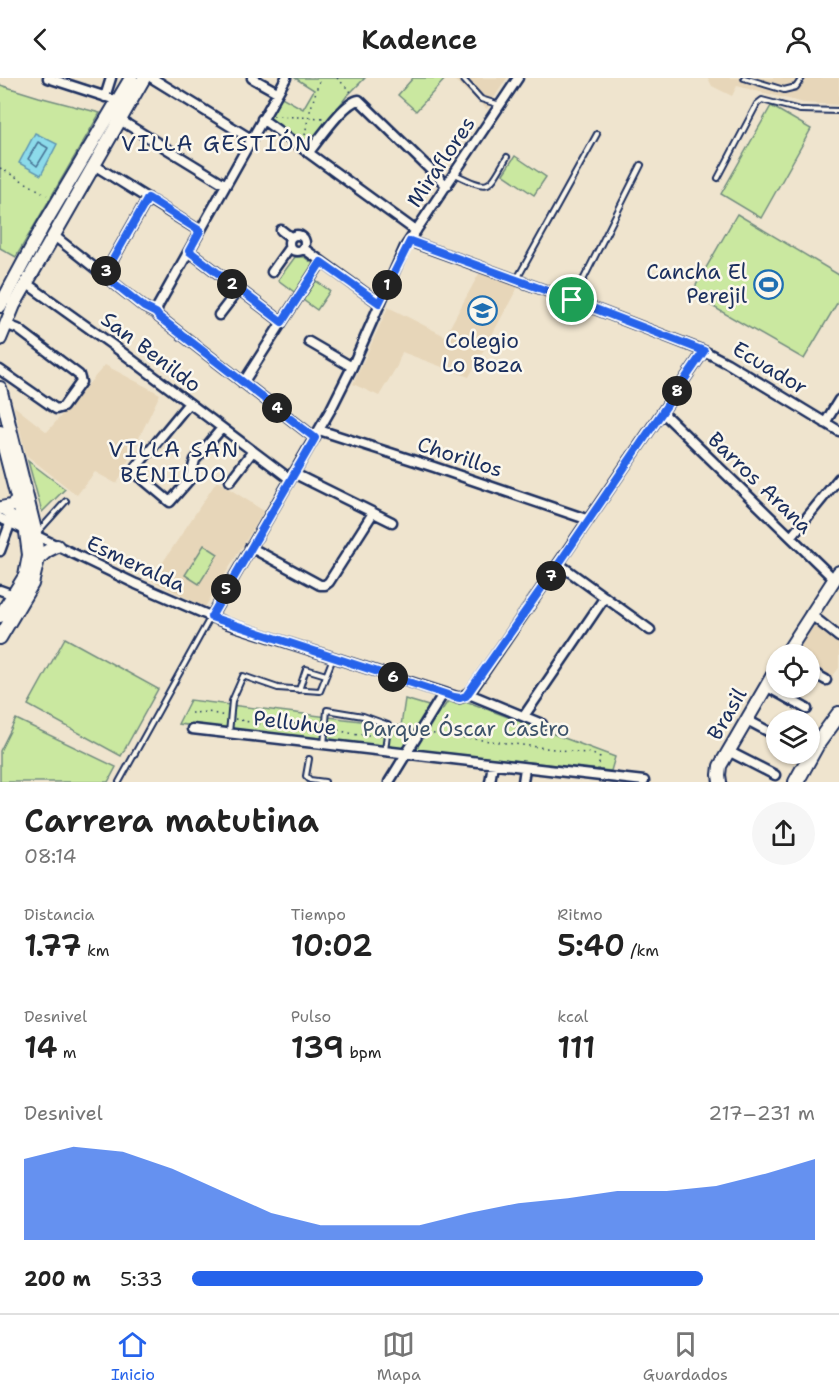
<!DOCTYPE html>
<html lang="es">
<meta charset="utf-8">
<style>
body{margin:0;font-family:"Shantell Sans",sans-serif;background:#f6f6f6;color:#222;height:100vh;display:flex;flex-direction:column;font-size:22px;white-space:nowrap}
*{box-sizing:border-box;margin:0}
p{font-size:20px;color:#767676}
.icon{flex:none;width:33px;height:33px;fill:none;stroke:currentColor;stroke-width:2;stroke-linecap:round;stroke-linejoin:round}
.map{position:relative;height:704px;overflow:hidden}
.details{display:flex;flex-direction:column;background:#fff;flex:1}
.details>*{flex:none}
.tools{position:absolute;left:766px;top:566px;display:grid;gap:12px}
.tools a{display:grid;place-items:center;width:54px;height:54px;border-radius:50%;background:#fff;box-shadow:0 2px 4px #0004;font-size:30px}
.pin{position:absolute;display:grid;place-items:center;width:51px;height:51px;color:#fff;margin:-26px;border:3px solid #fff;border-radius:50%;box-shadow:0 2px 6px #0007}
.km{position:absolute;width:30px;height:30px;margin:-15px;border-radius:50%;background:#222;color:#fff;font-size:16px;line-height:30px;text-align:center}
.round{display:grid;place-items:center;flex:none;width:63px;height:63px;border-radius:32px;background:#f6f6f6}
.summary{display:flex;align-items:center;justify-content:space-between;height:102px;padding:0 24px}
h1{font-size:33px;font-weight:600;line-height:45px}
.metrics{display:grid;grid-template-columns:repeat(3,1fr);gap:9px;height:102px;padding:6px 24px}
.metrics div{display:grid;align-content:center}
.metrics b{font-size:30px;font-weight:600}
.metrics small{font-size:16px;font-weight:400}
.metrics p{font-size:16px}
.chart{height:168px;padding:12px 24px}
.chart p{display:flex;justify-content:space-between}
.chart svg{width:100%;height:108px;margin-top:6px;fill:#2563eb;opacity:.7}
ul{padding:0 24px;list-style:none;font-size:20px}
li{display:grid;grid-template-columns:96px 72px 1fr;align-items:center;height:45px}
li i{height:15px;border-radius:8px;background:#2563eb}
header{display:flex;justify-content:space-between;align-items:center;height:78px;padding:0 24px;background:#fff;font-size:27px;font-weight:600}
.dock{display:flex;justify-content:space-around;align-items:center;height:84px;border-top:2px solid #e0e0e0;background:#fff;font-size:16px;color:#767676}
.dock a{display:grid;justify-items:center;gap:3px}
.dock .active{color:#2563eb}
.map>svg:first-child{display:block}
.built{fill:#e7d6b9}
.green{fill:#cae8a0;stroke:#728c7f;stroke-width:1.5}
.water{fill:#8cdbea;stroke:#5f96b2;stroke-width:1.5}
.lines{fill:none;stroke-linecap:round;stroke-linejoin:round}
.shore{stroke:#487496;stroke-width:1.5}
.lane-casing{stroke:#1b2f5e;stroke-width:8}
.street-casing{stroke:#1b2f5e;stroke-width:13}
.secondary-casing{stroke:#1b2f5e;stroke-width:16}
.primary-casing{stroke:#1b2f5e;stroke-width:18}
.path{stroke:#1b2f5e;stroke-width:1.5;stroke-dasharray:1.5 4.5;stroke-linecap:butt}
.lane{stroke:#fbf7ec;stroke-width:4}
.street{stroke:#fbf7ec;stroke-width:8}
.secondary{stroke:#fbf7ec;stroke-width:12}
.primary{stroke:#fbf7ec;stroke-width:14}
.route-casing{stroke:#fff;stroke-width:12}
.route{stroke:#2563eb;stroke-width:8}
.labels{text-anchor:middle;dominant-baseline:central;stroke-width:5;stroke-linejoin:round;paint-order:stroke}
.street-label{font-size:21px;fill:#1b2f5e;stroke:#fbf7ec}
.poi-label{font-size:21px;fill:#1b2f5e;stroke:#fbf7ec;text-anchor:end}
.park-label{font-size:21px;fill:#3e546b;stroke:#fbf7ec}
.neighbourhood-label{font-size:22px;letter-spacing:1.5px;fill:#1b2f5e;stroke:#fbf7ec}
</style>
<header><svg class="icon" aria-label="back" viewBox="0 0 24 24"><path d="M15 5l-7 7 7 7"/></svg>Kadence<svg class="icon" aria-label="person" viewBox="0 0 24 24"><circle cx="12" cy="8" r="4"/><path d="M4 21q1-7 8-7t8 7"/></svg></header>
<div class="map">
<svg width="839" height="704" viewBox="0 0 839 704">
<rect width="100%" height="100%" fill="#efe4ce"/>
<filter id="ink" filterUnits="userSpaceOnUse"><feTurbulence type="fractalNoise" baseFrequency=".0167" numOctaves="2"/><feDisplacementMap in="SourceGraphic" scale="12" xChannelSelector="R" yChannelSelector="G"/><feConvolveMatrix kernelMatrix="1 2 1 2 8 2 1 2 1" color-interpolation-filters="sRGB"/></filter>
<g filter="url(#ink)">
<path class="built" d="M452 0H507L487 31Z
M708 0H839V27L804 25 737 8 732 18 712 8Z
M481 192 519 207 469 299 402 274 397 288 379 318 353 306 388 229 445 258Z
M105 287 160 316 117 406 95 394 77 417 26 377 14 328 47 354Z
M217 403 264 433 205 529 151 502Z
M815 545 839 565V590L831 600 810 589V576H794Z"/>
<path class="green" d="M295 0H365L346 19 308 70 267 40 280 18 303 31 314 12Z
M413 0H446L416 33 398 17Z
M0 7 39 19 100 35 16 179 0 170Z
M771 28 811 51 761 140 721 116Z
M515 78 546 99 534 117 503 96Z
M737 136 839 197V222L804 281 691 216Z
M295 179H304L316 188 297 216 278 202Z
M316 203 330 213 317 232 303 222Z
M28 383 65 411 42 434Z
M204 467 218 476 199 506 185 497Z
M65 560 158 611 121 678 28 627Z
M405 621 442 632 448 623 456 626 468 624 615 679 611 693 178 646 190 622 401 648Z
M16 641 116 689 108 704H0V673Z"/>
<path class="water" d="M35 55 57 66 41 97 19 85Z"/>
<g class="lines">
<path class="shore" d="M38 64 48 70 37 88 28 81Z"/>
<defs>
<path id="lane" d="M462 0 481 21 500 27
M744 0 784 12 796 9 802 0
M455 96C490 113 488 112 507 79
M718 100 757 26 762 22 800 32 839 33
M517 201 597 56
M573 222 641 87
M38 454 66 423
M299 612 306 591 326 597
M229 655 232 623 243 598 278 610 320 613 333 580
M324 667 327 632 363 638 388 647 385 673
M309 681 306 698 310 702 325 704
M119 704 210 540"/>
<path id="street" d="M48 0 122 24
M152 0 251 61
M252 0 277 14
M105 19 111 0
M262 41 416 153
M120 42 226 107
M309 74C319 62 344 24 359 22L447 108
M94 87 200 153
M281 152 290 159
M289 165a8 8 0 1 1 16 0a8 8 0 1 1-16 0Z
M53 157 144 229 156 235 159 239 315 360
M409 163 572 222 704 273 727 285 839 353
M303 170 379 225
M189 173 282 244 321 184
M272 194 289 170
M104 197 148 120
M26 205 111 266 290 401
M156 235 158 228 286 0
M219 237 239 211
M309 264 352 289
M0 292 56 331 63 329 81 304 79 297 18 251 5 246
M243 305 282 244
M189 325 133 393 170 424 190 401 195 382 222 350
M662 334 834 501
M825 345 839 322
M319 352 434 389 589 442
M293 395 392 444
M230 403 253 373
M0 430 25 446
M0 440 136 506 226 545 460 620 471 613 704 273
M791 459 839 400
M250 469 320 507H325L329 504 373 435
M0 473 10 446
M559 486 650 552
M0 512 14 517
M810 536 839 559
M211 539 331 331 352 289 405 169 518 0
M810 593 826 602
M766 608 807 631
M469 616 542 646
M524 638 605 519
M747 642 777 658
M192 651 644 703
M728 673 775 697
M389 704 443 616
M490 704 493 686
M523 704 525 690"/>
<path id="secondary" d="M0 228 42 150 131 0
M0 261 14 227 144 0
M0 310 34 448 38 481 32 506 0 560
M0 354 26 454 29 477 25 498 0 538
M1 430 11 428 17 423
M38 481 47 473 57 468
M786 576 839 494
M720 704 719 697 720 688 777 590"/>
<path id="primary" d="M796 704 817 666 839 636"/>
</defs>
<use href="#lane" class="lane-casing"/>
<use href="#street" class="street-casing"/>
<use href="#secondary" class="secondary-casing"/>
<use href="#primary" class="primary-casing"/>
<path class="path" d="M337 0 353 16
M273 38 325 40
M304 63 308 40 320 0
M0 90 47 117
M191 635 208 634 225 638
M235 641 268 648 285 645 319 648
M332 651 358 657H381
M427 655 593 676 600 680 598 691
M392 657 408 658"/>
<use href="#lane" class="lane"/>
<use href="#street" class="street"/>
<use href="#secondary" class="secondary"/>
<use href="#primary" class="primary"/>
</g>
</g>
<g class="lines" filter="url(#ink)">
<defs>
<path id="route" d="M148 120 200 153 189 173 282 244 321 184 379 225 410 163 572 222 704 273 562 481 466 618 460 620 454 619 211 539 315 360 159 239 156 235 144 229 104 197Z"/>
</defs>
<use href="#route" class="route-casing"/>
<use href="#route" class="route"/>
</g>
<defs>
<symbol id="stadium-ring" viewBox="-11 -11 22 22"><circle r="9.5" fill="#fbf7ec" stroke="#1f6fb2" stroke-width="1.5"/><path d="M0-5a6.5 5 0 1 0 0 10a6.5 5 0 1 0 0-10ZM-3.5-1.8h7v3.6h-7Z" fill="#1f6fb2"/></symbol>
<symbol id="school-ring" viewBox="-11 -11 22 22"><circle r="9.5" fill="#fbf7ec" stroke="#1f6fb2" stroke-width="1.5"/><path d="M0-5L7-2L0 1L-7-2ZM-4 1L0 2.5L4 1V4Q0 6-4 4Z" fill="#1f6fb2"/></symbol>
</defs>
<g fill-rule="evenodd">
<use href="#stadium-ring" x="752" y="190" width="33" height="33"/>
<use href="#school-ring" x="466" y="216" width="33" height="33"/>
</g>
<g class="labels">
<g class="street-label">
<text transform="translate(441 84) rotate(-56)">Miraflores</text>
<text transform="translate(151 274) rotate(37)">San Benildo</text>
<text transform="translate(770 290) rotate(31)">Ecuador</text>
<text transform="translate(460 379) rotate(18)">Chorillos</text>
<text transform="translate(760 405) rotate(44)">Barros Arana</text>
<text transform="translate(136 486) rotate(25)">Esmeralda</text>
<text transform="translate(727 636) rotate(-60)">Brasil</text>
<text transform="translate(295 645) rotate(7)">Pelluhue</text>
</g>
<g class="poi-label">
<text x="747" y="194">Cancha El<tspan x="747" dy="24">Perejil</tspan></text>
<text x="482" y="263" text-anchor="middle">Colegio<tspan x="482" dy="24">Lo Boza</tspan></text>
</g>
<g class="park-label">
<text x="466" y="651">Parque Óscar Castro</text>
</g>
<g class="neighbourhood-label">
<text x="217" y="65">VILLA GESTIÓN</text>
<text x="174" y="371">VILLA SAN<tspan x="174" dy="25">BENILDO</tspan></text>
</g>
</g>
</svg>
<div class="tools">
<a><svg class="icon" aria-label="locate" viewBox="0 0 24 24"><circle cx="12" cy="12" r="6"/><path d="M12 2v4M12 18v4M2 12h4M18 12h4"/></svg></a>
<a><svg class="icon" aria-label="layers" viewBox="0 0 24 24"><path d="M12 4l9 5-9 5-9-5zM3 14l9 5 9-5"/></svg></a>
</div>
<div class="pin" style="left:572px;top:222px;background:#1e9e55"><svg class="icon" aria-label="arrive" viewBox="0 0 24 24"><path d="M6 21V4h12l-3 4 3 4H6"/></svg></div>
<b class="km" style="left:387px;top:207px">1</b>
<b class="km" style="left:232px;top:206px">2</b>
<b class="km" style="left:106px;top:193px">3</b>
<b class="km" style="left:277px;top:330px">4</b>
<b class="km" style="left:226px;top:511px">5</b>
<b class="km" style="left:393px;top:599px">6</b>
<b class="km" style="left:551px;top:498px">7</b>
<b class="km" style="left:677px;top:313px">8</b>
</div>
<section class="details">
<div class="summary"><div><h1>Carrera matutina</h1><p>08:14</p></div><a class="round"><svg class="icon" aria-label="share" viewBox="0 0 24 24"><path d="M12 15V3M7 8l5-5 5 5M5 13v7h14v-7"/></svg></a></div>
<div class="metrics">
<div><p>Distancia</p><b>1.77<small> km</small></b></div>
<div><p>Tiempo</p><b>10:02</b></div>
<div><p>Ritmo</p><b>5:40<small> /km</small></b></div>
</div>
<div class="metrics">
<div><p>Desnivel</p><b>14<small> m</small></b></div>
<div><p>Pulso</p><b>139<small> bpm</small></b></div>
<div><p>kcal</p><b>111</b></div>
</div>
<div class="chart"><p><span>Desnivel</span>217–231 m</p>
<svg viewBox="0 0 160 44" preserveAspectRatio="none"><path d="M0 44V11L10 6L20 8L30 15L40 24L50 33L60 38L70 38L80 38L90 33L100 29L110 27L120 24L130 24L140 22L150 17L160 11V44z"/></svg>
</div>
<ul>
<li><b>200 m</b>5:33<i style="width:82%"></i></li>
</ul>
</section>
<nav class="dock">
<a class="active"><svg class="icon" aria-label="home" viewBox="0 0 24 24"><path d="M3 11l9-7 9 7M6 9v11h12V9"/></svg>Inicio</a>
<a><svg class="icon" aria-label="map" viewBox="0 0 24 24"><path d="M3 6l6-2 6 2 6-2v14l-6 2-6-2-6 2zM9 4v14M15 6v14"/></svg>Mapa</a>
<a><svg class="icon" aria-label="saved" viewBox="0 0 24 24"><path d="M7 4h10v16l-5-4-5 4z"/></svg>Guardados</a>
</nav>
